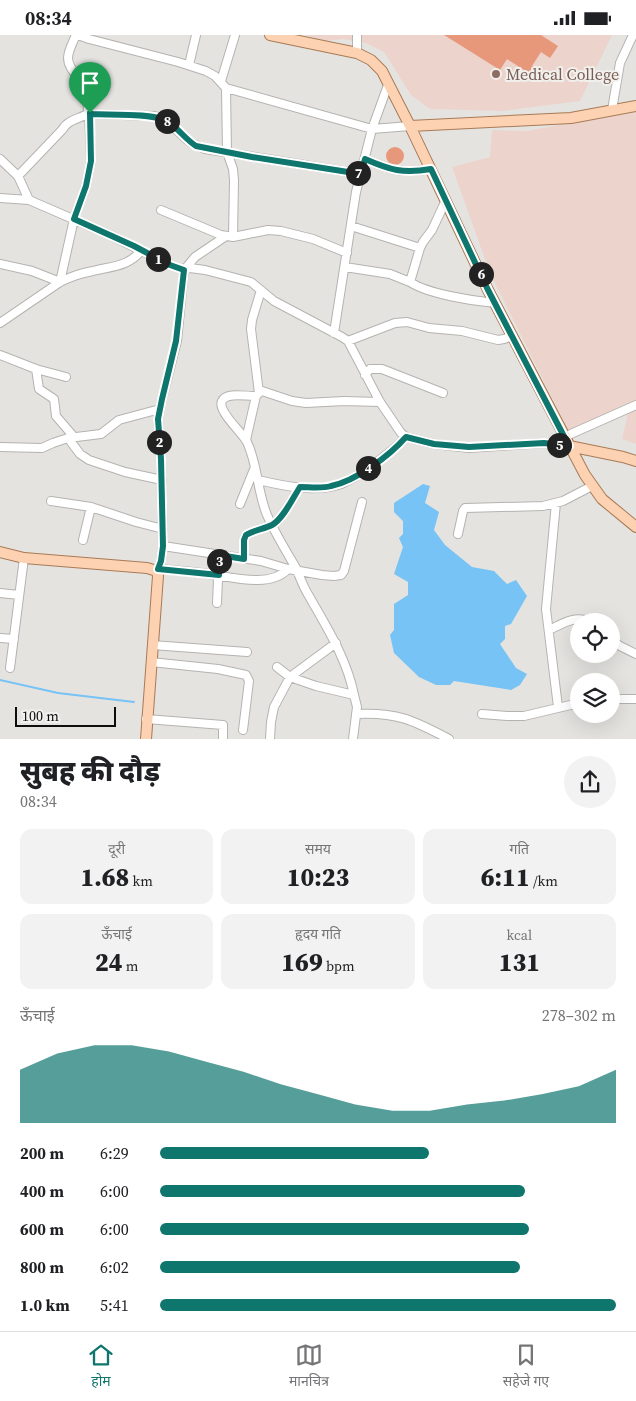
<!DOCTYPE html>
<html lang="hi">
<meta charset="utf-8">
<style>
body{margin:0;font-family:"Source Serif 4","Noto Sans Devanagari",serif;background:#f2f2f2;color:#202124;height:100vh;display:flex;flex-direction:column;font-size:19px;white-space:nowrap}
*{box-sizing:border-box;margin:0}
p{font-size:16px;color:#757577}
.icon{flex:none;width:28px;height:28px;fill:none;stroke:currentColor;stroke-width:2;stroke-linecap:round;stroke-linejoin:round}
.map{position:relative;height:704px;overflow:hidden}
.sheet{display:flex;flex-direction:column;background:#fff;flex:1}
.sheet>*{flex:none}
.tools{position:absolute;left:570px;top:578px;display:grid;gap:10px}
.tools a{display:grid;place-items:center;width:50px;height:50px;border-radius:50%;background:#fff;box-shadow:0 5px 20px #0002;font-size:25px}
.scale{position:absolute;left:15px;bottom:12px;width:101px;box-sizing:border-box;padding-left:5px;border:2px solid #0d0d0c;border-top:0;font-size:14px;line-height:18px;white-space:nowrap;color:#0d0d0c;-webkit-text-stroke:4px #f2f0ed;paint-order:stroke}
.pin{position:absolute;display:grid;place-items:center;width:42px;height:42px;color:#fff;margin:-51px -21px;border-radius:50% 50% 50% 0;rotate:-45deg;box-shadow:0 0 5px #0007}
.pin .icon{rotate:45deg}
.km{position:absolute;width:25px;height:25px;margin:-12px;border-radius:50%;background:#222;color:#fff;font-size:14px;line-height:25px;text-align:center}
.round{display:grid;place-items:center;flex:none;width:52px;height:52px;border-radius:26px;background:#f2f2f2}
.headline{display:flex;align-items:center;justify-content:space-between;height:85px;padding:0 20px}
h1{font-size:28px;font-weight:800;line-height:38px}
.metrics{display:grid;grid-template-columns:repeat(3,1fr);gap:8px;height:85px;padding:5px 20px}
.metrics div{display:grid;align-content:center;border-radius:12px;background:#f2f2f2;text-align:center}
.metrics b{font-size:25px;font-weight:800}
.metrics small{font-size:14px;font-weight:400}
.metrics p{font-size:14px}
.chart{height:140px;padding:10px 20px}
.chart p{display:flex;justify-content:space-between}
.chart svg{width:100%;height:90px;margin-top:5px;fill:#0f766e;opacity:.7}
ul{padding:0 20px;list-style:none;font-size:16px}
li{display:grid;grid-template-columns:80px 60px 1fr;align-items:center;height:38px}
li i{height:12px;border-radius:6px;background:#0f766e}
.status{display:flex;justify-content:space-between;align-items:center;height:35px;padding:0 25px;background:#fff;direction:ltr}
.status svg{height:14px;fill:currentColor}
.dock{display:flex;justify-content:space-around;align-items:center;height:70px;border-top:1px solid #e0e0e0;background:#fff;font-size:14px;color:#757577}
.dock a{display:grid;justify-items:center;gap:2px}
.dock .current{color:#0f766e}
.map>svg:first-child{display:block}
.education{fill:#ecd3cb}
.water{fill:#77c3f5}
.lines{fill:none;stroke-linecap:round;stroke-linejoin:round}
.stream{stroke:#77c3f5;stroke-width:2}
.building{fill:#e7987b}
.minor-casing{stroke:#b5b3b0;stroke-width:10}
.major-casing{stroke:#a87a56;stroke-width:12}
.minor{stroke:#fff;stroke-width:8}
.major{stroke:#fdd2b2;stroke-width:10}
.route-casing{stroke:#fff;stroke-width:10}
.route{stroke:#0f766e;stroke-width:6}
.education-dot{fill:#8d6e63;stroke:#f2f0ed;stroke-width:2}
.labels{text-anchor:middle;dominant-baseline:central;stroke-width:4;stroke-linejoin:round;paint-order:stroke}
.education-label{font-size:16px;fill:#785e54;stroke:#f2f0ed;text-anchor:start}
</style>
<div class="status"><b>08:34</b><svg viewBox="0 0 49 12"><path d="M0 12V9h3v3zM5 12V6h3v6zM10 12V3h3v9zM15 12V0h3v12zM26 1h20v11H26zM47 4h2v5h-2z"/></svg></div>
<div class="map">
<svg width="636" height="704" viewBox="0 0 636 704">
<rect width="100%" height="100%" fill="#e5e3e0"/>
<path class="education" d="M305 0H612L580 66 503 76 430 74 411 60 384 17 366 8 343 4 324 6Z
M624 77H636V409L622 404 628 378 625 369 569 397 490 238 452 132 490 122 492 95 528 96Z"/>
<path class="water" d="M423 449 430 451 425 468 439 477 434 495 445 510 472 532 494 536 507 549 516 545 527 561 511 589 505 591V604L500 609 516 633 527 639 520 650 511 655 454 646 450 650H436L419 642 394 618 390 600 394 595V569L408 560V547L394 539 403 512 399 503 403 499V486L394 477V468Z"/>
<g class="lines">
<path class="stream" d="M0 645 58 658 134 667"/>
</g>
<path class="building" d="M444 0H541L558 11 550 23 541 17 532 31 536 33 532 40 507 24 500 35Z
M386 121a9 9 0 1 1 18 0a9 9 0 1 1-18 0Z"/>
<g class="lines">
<defs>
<path id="minor" d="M76 0C73 7 68 16 68 23 68 34 79 42 84 51 88 58 87 67 88 75L92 79 154 81C171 84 177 98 190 107 195 110 200 112 205 114L361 139
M78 0 89 4 178 27 206 36 215 41 226 53 372 94 410 91
M357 18V0
M189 30 196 0
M221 46 235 0
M226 53 227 117 233 134 234 145 233 202
M612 75 620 28 633 0
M0 124 18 141 29 165 110 200 170 230 184 235 190 233 205 235 251 247 274 266 342 302 348 306 380 367 401 398 406 402 434 409 469 413 544 408 569 411
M365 124C390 135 403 139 431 134
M0 163 29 165
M161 175 221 200 233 202 268 195 281 196 313 204 347 218
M351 191 420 213
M0 229 32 236 60 247 74 184 86 151 91 126 89 78C80 84 68 84 62 95L18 141
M345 232 390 239 410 247 420 213 423 207 432 195 446 165
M410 247C428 259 473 266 495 268
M261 255 252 285 251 294 259 358 256 361H253C244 361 226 357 222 366 217 376 242 397 247 407 258 430 257 456 267 480 275 498 286 516 296 533 300 542 303 552 309 561 327 593 347 624 354 660
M0 288 60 247C70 242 81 238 93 236 112 231 128 232 142 215
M334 298 356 157 372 94 388 50
M348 306 395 288 407 287 429 293 462 296 498 305 504 304 512 301
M0 320 36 334 66 342
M36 334 39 354 54 364 56 381 74 402
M365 340 370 334H382L443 358
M259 355 292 366 306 368 344 366 380 367
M564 402 636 370
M68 403 80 419 89 425 125 437 162 445
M246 405 256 361
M0 412 42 413 53 408 68 403 101 399 119 385 160 374
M258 445C284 451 315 458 341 449 354 444 366 435 377 427 387 419 397 412 406 402
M51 466 91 472 136 487 163 494
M556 468 546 574 558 672
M240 469 255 432
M458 499 463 476 465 473 543 471 563 466 592 451
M83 505 91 472
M163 511 261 526 288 534 322 540 334 541 341 540 344 536 362 467
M244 524V505L246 500C254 495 264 494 272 490 283 484 293 463 300 452
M158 534C173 535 187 536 201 538 225 540 269 555 288 534
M157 536 161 526 163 511 161 424 158 384 162 364 177 306 184 235 195 222 226 201
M0 558 19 560
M217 568 219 520
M549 595C560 590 575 580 587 586
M0 603 14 604
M611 605 620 611 636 619
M152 610 247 617
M151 627 218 634 246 640 249 646 243 695
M277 632 290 642 316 651 354 660 357 672 353 704
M10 633 24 523
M611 664H636
M356 679C397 677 413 685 449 704
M482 679 507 681H524L579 668
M146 684 223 690V704
M270 704 271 687 274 672 290 642 336 608"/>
<path id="major" d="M270 0 357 18 371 25 382 36 410 91 488 255 585 440 602 464 636 492
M410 91 571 83 636 71
M569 411 623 422 636 426
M0 517 24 523 147 533 157 536 158 541 146 704"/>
</defs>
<use href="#minor" class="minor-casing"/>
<use href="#major" class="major-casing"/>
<use href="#minor" class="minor"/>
<use href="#major" class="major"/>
</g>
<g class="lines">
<defs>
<path id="route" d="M90 78 92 79C108 80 155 78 167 86 178 93 185 104 196 111L252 122 361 139 365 124C390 135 403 139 431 134L488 255 569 411 544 408 469 412 434 409 406 402C389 421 356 446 331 451 321 454 310 452 300 452 293 463 283 484 272 490 264 494 254 495 246 500L244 505V524L219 520V540L158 534 161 526 163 511 161 424 158 384 162 364 176 306 184 235 170 230 134 211 74 184 86 151 91 126Z"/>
</defs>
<use href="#route" class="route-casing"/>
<use href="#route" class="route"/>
</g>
<circle class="education-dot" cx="496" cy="39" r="5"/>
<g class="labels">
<g class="education-label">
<text x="506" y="39">Medical College</text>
</g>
</g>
</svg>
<div class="tools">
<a><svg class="icon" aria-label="locate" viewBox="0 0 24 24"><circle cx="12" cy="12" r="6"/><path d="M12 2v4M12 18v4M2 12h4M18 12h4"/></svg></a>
<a><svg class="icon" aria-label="layers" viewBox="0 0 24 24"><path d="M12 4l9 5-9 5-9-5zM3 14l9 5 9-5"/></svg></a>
</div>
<div class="scale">100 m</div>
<div class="pin" style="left:90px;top:78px;background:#1e9e55"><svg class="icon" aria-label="arrive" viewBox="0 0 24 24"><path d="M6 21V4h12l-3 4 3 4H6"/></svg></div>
<b class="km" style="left:158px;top:224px">1</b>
<b class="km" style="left:159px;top:407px">2</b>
<b class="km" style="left:219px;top:526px">3</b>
<b class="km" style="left:368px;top:433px">4</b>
<b class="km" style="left:559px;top:410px">5</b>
<b class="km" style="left:481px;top:239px">6</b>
<b class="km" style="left:358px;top:138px">7</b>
<b class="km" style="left:167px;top:86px">8</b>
</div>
<section class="sheet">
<div class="headline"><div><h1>सुबह की दौड़</h1><p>08:34</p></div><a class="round"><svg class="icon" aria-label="share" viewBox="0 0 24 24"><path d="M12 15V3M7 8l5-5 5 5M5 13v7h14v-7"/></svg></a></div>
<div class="metrics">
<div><p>दूरी</p><b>1.68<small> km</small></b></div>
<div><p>समय</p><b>10:23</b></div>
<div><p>गति</p><b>6:11<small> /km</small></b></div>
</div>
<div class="metrics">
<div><p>ऊँचाई</p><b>24<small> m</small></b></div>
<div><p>हृदय गति</p><b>169<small> bpm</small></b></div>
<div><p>kcal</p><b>131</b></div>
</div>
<div class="chart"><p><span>ऊँचाई</span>278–302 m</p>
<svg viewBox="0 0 160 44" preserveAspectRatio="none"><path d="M0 44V18L10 10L20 6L30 6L40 9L50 14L60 19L70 25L80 30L90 35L100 38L110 38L120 35L130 33L140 30L150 26L160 18V44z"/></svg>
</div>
<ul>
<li><b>200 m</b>6:29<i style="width:59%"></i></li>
<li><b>400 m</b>6:00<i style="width:80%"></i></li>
<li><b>600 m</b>6:00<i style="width:81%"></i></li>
<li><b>800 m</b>6:02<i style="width:79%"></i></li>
<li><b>1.0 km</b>5:41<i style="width:100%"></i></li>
</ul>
</section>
<nav class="dock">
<a class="current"><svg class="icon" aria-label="home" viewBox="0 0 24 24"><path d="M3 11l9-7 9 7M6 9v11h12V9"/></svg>होम</a>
<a><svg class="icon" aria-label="map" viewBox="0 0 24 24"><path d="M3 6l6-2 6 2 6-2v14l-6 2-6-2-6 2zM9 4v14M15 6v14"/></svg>मानचित्र</a>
<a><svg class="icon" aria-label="saved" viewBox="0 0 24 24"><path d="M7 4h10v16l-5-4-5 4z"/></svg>सहेजे गए</a>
</nav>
